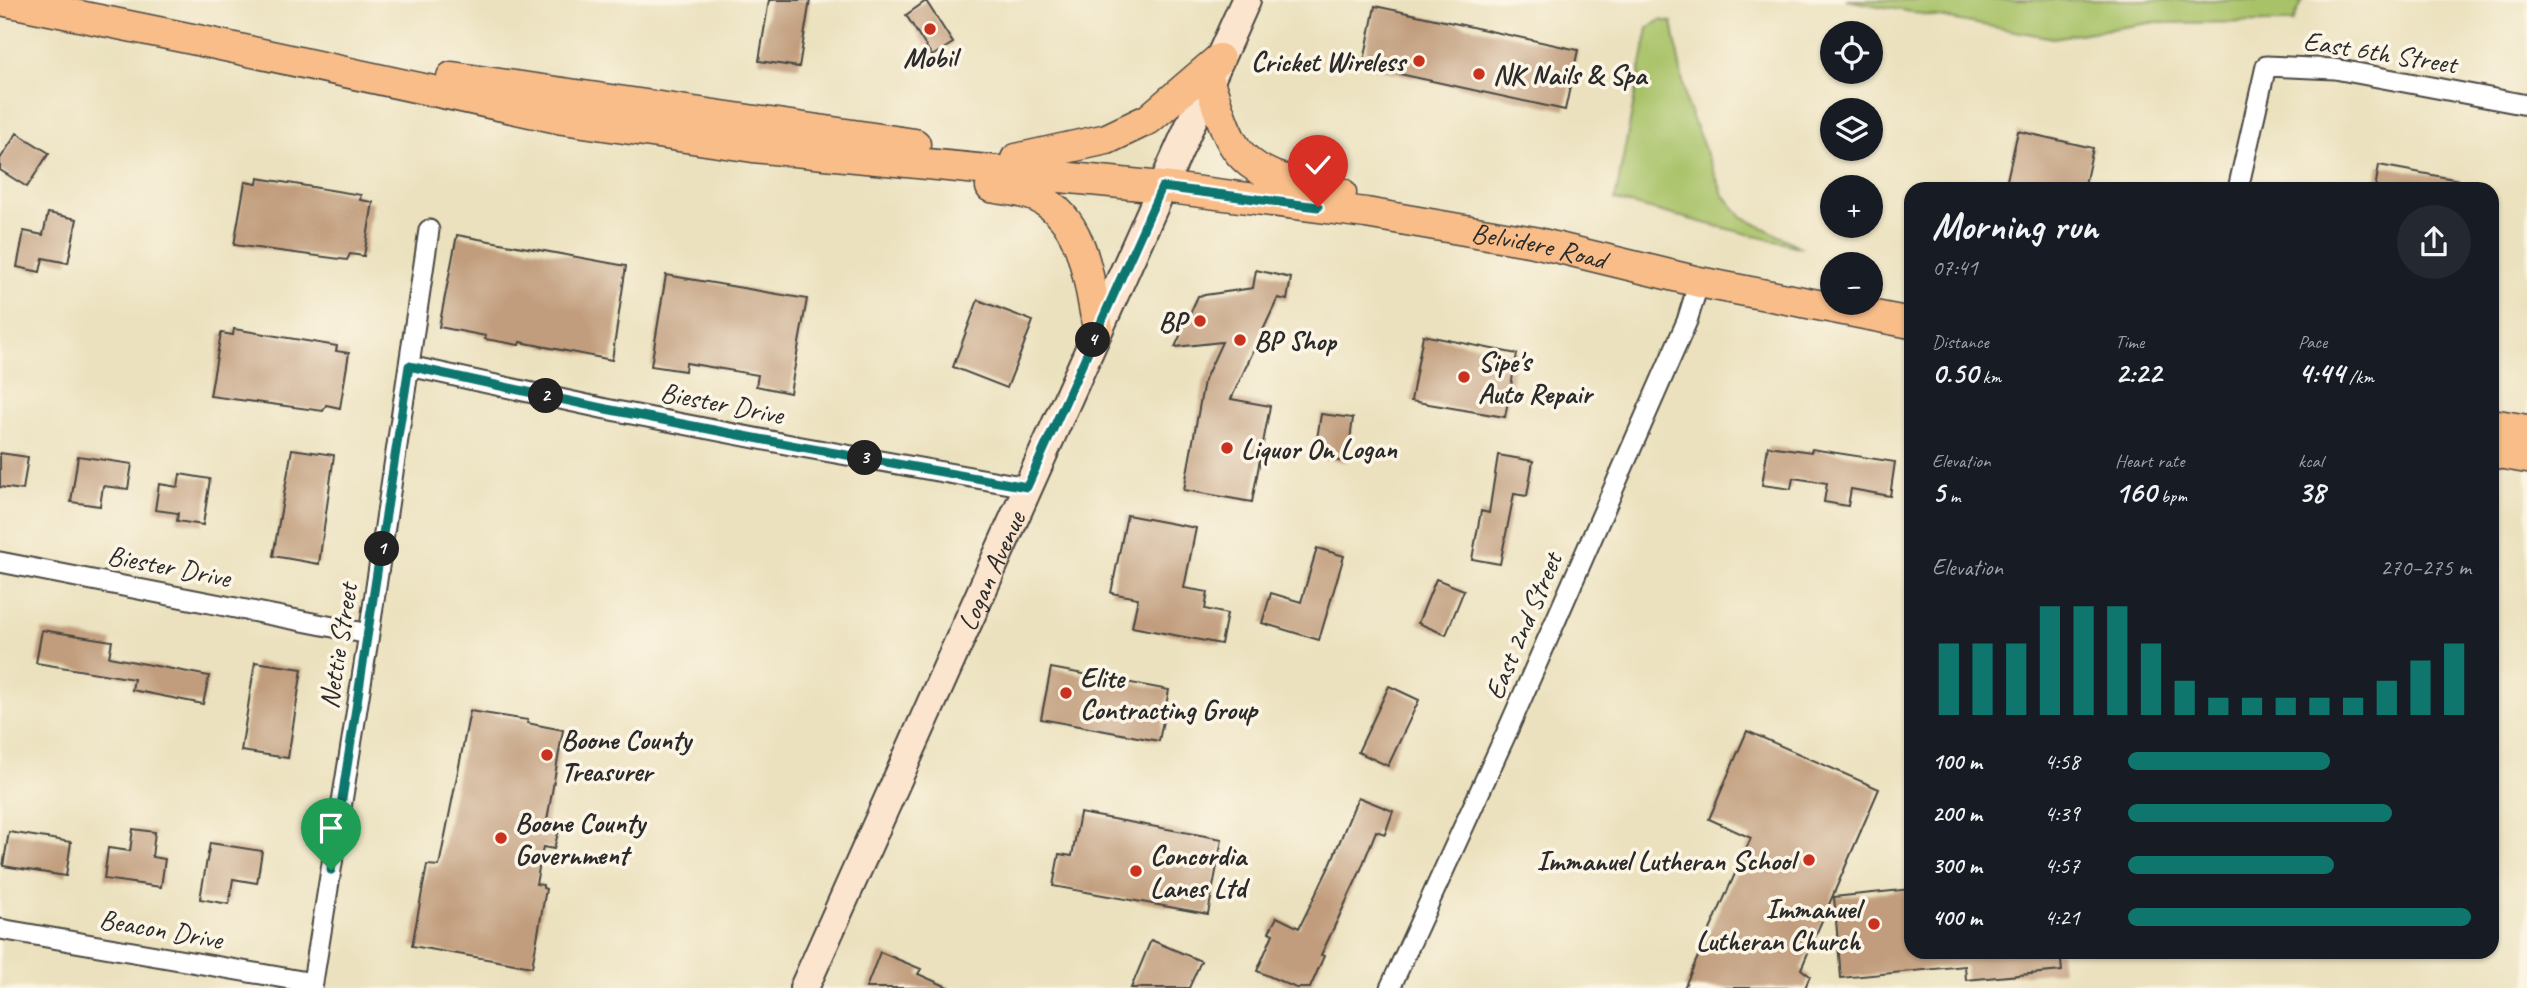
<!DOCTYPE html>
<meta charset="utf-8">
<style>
body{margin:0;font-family:Caveat,sans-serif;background:#242831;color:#f1f3f6;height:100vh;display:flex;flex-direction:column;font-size:26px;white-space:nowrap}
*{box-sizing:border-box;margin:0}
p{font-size:23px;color:#9ea1a6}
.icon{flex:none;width:38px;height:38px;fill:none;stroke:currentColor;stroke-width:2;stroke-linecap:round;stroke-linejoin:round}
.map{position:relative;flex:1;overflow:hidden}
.panel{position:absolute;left:1904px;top:182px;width:595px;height:777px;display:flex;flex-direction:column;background:#171b24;border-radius:21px;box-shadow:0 2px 5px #0004}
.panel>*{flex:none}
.buttons{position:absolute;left:1820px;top:21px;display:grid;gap:14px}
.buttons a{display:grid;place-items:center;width:63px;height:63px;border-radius:50%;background:#171b24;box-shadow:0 2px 5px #0004;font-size:35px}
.pin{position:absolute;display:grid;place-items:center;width:60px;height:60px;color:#fff;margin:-72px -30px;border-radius:50% 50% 50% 0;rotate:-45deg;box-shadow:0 0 7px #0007}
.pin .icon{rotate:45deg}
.km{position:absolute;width:35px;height:35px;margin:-18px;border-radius:50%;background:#222;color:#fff;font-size:19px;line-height:35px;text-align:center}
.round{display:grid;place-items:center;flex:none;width:74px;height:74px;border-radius:37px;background:#242831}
.overview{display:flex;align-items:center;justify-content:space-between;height:119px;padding:0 28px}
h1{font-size:38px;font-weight:600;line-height:52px}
.stats{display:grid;grid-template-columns:repeat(3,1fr);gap:10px;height:119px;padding:7px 28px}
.stats div{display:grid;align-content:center}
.stats b{font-size:30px;font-weight:600}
.stats small{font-size:19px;font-weight:400}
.stats p{font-size:19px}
.chart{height:196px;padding:14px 28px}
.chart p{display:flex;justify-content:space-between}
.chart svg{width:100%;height:126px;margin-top:7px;stroke:#0f766e;stroke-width:6}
ul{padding:0 28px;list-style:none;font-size:23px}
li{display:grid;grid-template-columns:112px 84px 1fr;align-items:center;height:52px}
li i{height:18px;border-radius:9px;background:#0f766e}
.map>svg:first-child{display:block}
.green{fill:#a8c268;stroke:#6a764a;stroke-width:2}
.building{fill:#c19d7d}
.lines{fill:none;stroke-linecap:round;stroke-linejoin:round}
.street-casing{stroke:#484641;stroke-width:23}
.secondary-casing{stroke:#484641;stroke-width:32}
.primary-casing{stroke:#484641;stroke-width:33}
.street{stroke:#fff;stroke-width:19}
.secondary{stroke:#fce5cf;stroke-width:28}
.primary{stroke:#f8bd88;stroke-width:30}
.route-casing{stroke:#fff;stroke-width:14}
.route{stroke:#0f766e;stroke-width:9}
.poi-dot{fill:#c8321e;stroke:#fcf5e5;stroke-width:2.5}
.labels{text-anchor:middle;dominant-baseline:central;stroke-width:7;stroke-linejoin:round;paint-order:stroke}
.street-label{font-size:28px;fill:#2b2b2b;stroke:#fcf5e5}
.poi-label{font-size:28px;font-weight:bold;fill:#2b2b2b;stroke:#fcf5e5;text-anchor:start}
</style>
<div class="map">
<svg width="2527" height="988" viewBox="0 0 2527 988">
<rect width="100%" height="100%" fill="#fcf5e5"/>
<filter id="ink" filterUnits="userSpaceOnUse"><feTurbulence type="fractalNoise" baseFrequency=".0143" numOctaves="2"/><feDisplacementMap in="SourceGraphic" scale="14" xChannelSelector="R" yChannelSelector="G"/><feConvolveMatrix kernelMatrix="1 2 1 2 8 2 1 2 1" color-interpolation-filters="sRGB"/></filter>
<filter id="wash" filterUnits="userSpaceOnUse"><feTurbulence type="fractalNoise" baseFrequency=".00686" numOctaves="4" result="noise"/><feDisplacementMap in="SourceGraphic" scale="28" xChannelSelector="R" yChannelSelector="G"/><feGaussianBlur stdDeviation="1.57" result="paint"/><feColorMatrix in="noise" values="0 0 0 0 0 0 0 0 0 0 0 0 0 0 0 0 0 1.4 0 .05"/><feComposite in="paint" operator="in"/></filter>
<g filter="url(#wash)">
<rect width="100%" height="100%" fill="#ebe1be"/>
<path class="green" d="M1846 0H2303L2293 22 2149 23 2053 38Z
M1660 20 1672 22 1687 105 1723 194 1741 216 1802 248 1615 200 1648 28Z"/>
<g id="blocks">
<path class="building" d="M769 0H810L799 67 759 61Z
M926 1 953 43 932 56 906 15Z
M1375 6 1578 50 1565 110 1363 66Z
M2018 131 2093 148 2084 189H2005Z
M17 133 49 153 27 187 0 170V159Z
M2379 165 2459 180V189H2375Z
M258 178 361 195 360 200 373 202 364 256 350 254 347 260 234 245 245 182 257 184Z
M48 213 77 219 68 263 43 258 40 272 17 267 24 231 43 235Z
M457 235 626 266 612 360 520 342 519 345 485 339 486 336 439 327Z
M1256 270 1291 278 1287 300 1278 298 1231 399 1270 406 1252 502 1184 490 1204 381 1222 342 1175 347 1198 296 1253 288Z
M666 275 807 299 790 393 756 386 758 375 686 363 685 371 651 366Z
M978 300 1033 321 1007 388 953 367Z
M234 329 337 346 336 351 349 353 340 408 326 405 323 411 210 396 221 333 233 335Z
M1423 335 1517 354 1505 417 1411 401Z
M1321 414 1353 418 1347 462 1314 457Z
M1768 446 1811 452 1812 449 1895 462 1890 496 1851 489 1848 506 1824 502 1827 483 1793 478 1791 489 1762 485Z
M292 449 334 455 319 564 273 556Z
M0 453 28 457 23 490 0 487Z
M1498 455 1533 461 1527 496 1514 494 1500 564 1472 559 1481 511 1489 513Z
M78 456 132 464 128 489 103 486 100 506 71 502Z
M180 474 210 479 203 525 177 521 178 513 155 510 159 484 178 487Z
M1127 515 1196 528 1184 588 1208 592 1205 609 1227 614 1221 644 1132 627 1138 598 1111 593Z
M1317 548 1344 556 1319 640 1262 623 1271 593 1301 602Z
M1436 579 1464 590 1446 635 1418 623Z
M42 630 112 641 109 657 209 676 203 704 132 690 134 679 36 663Z
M255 662 302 669 288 758 241 751Z
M1051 668 1169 690 1159 741 1041 719Z
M1389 686 1419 700 1388 766 1358 752Z
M470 711 528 720 527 723 563 730 546 826 559 829 554 849 543 847 536 884 543 885V888L546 889 532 967 412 946 427 865 439 866Z
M1747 731 1879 789 1801 969 1810 976 1805 988H1684L1751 838 1709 819Z
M1358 797 1393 811 1385 834 1376 831 1359 874 1321 955 1324 956 1310 988H1296L1257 971 1273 934 1269 932 1277 917 1299 928 1330 865Z
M1080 813 1222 839 1208 914 1053 886 1059 854 1072 856Z
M133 829 155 832 152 857 165 859 161 887 104 879 108 848 130 851Z
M9 832 71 842 66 876 3 866Z
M210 843 262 851 257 883 233 879 229 904 200 899Z
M1911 889V952H2060L2062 971 1966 980 1965 966 1841 978 1834 897Z
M1151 940 1201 961 1189 988H1131Z
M880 952 921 969 918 974 950 988H866Z"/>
</g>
</g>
<g filter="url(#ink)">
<use href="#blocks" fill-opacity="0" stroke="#484641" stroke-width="2"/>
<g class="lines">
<defs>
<path id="street" d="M2238 189 2266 66 2335 69 2527 105
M409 366 606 409 796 446 1027 487
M0 562 369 634
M0 929 313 983
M312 988 369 634 429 230
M1390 988 1506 734 1687 321 1699 282"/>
<g id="secondary">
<path id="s1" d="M804 988 1246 0"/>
</g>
<g id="primary">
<path id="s2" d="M1 0 202 41 563 119 753 147 1162 187 1366 213 1534 242 1699 282 1911 323"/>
<path d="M452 77 915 144"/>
<path d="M1209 82C1216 101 1221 121 1230 138 1250 180 1301 184 1341 193"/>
<path d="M1016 159 1107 139 1149 119 1219 59"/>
<path d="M991 187C1006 190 1026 191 1039 198 1086 222 1088 281 1098 328"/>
<path d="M2492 424 2527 430"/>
<path d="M2492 452 2527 458"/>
</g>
</defs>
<use href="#street" class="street-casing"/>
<use href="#secondary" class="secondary-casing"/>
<use href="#primary" class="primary-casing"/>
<use href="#street" class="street"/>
<use href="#secondary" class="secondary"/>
<use href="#primary" class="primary"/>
</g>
</g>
<g class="lines" filter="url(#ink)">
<defs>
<path id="route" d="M331 870 409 366 606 409 796 446 1027 487 1162 187 1318 207"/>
</defs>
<use href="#route" class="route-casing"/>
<use href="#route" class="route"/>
</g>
<g class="poi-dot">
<circle cx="930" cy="29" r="7"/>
<circle cx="1419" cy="61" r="7"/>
<circle cx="1479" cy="74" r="7"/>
<circle cx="1200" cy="321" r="7"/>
<circle cx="1240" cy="340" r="7"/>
<circle cx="1464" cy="377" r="7"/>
<circle cx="1227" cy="448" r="7"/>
<circle cx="1066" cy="693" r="7"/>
<circle cx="547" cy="755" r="7"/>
<circle cx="501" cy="838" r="7"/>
<circle cx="1809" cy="860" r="7"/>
<circle cx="1136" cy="871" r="7"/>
<circle cx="1874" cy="924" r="7"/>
</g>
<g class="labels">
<g class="street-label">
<text transform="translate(2380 52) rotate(9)">East 6th Street</text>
<text stroke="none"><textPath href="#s2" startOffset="1559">Belvidere Road</textPath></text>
<text transform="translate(722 403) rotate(11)">Biester Drive</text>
<text transform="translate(169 566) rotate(11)">Biester Drive</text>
<text stroke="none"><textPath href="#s1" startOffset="457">Logan Avenue</textPath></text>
<text transform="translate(1523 626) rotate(-67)">East 2nd Street</text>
<text transform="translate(338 646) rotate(-81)">Nettie Street</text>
<text transform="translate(161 929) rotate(10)">Beacon Drive</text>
</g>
<g class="poi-label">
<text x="930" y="57" text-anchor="middle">Mobil</text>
<text x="1405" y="61" text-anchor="end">Cricket Wireless</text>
<text x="1493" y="74">NK Nails &amp; Spa</text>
<text x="1186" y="321" text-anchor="end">BP</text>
<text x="1254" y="340">BP Shop</text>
<text x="1478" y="361">Sipe's<tspan x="1478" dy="32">Auto Repair</tspan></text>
<text x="1241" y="448">Liquor On Logan</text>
<text x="1080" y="677">Elite<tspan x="1080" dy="32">Contracting Group</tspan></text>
<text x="561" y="739">Boone County<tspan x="561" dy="32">Treasurer</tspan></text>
<text x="515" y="822">Boone County<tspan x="515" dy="32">Government</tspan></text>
<text x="1150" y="855">Concordia<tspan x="1150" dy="32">Lanes Ltd</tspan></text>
<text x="1795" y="860" text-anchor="end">Immanuel Lutheran School</text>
<text x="1860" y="908" text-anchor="end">Immanuel<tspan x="1860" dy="32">Lutheran Church</tspan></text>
</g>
</g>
</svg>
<div class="buttons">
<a><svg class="icon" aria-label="locate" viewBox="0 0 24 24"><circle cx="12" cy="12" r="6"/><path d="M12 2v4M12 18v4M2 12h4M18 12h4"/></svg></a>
<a><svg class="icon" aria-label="layers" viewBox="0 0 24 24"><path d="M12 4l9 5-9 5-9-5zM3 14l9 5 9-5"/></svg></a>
<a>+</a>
<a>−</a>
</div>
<div class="pin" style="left:331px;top:870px;background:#1e9e55"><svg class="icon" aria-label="arrive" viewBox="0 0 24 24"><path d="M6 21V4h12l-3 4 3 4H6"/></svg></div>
<div class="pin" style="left:1318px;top:207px;background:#d93025"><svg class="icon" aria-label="check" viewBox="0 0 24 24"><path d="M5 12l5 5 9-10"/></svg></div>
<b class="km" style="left:382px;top:549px">1</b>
<b class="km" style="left:546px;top:396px">2</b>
<b class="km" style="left:865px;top:458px">3</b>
<b class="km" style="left:1093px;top:340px">4</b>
<section class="panel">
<div class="overview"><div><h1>Morning run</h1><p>07:41</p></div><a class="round"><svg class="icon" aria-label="share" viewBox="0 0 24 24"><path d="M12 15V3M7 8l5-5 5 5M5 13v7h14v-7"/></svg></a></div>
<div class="stats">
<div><p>Distance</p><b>0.50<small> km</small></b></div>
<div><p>Time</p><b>2:22</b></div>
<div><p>Pace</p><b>4:44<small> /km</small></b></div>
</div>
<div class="stats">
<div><p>Elevation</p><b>5<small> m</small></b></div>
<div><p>Heart rate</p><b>160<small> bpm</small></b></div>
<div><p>kcal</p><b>38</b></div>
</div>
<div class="chart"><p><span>Elevation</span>270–275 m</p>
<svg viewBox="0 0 160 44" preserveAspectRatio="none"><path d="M5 44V19M15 44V19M25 44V19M35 44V6M45 44V6M55 44V6M65 44V19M75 44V32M85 44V38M95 44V38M105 44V38M115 44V38M125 44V38M135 44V32M145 44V25M155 44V19"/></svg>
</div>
<ul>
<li><b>100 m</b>4:58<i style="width:59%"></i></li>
<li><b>200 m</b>4:39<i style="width:77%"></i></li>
<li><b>300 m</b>4:57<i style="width:60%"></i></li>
<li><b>400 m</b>4:21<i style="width:100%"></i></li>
</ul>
</section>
</div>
